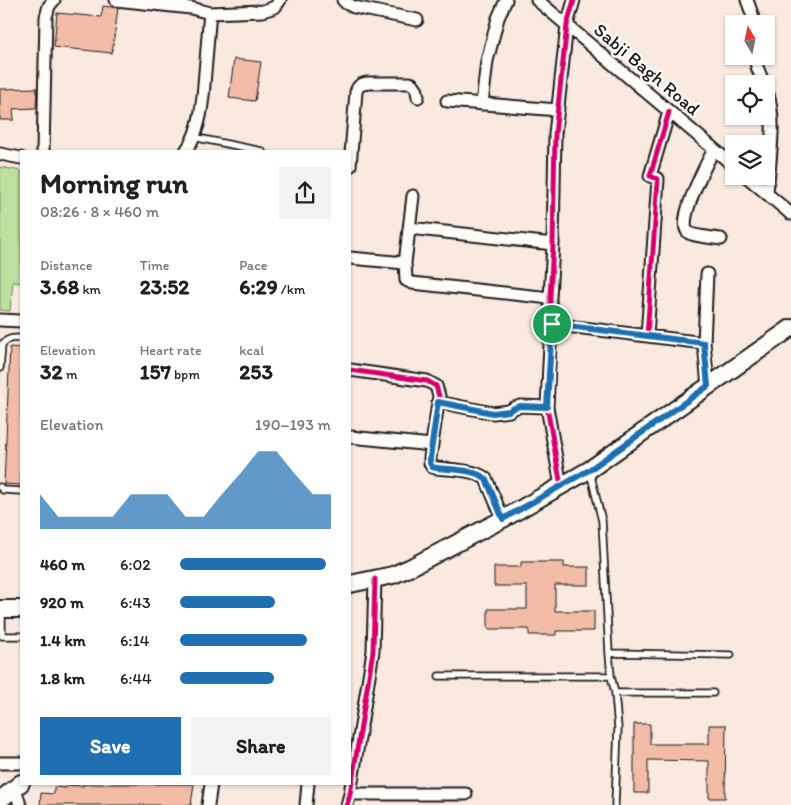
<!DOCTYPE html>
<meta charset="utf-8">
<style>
body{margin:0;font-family:Itim,sans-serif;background:#f2f2f2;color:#202124;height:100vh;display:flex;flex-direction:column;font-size:19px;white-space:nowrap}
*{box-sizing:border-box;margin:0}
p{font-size:16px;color:#757577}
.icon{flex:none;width:28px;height:28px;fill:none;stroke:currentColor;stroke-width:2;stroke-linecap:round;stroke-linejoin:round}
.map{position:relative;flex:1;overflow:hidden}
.panel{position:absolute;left:20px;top:150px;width:331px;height:635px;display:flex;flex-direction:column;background:#fff;border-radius:0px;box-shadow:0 1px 4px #0004}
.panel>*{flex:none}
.needle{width:32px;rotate:351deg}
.buttons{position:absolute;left:725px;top:15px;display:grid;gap:10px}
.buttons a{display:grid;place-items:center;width:50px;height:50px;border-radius:0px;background:#fff;box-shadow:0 1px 4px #0004;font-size:25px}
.pin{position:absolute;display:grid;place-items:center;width:42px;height:42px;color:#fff;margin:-21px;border:2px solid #fff;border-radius:50%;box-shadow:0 1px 5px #0007}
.round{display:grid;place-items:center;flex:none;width:52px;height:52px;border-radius:0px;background:#f2f2f2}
.head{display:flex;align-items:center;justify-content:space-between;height:85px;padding:0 20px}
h1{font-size:28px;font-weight:700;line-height:38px}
.metrics{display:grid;grid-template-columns:repeat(3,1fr);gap:8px;height:85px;padding:5px 20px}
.metrics div{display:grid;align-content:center}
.metrics b{font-size:21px;font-weight:700}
.metrics small{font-size:14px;font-weight:400}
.metrics p{font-size:14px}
.chart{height:140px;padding:10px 20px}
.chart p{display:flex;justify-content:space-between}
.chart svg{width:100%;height:90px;margin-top:5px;fill:#1f6fb2;opacity:.7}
.cta{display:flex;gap:10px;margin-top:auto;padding:10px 20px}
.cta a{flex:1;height:58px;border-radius:0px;background:#1f6fb2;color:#fff;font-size:20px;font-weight:700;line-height:58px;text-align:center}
.cta a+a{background:#f2f2f2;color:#202124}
ul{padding:0 20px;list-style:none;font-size:16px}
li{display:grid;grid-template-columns:80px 60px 1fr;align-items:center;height:38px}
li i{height:12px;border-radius:6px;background:#1f6fb2}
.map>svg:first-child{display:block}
.green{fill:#bbe19c;stroke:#6c7e5c}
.building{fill:#f3bca6;stroke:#1c1c1c}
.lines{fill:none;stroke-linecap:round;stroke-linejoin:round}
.lane-casing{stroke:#1c1c1c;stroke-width:9}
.street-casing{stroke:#1c1c1c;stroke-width:15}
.secondary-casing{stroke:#1c1c1c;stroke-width:20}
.lane{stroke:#fdfcf7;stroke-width:5.5}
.street{stroke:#fdfcf7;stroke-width:11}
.secondary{stroke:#fdfcf7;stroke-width:16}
.cycleway-casing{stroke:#fdfcf7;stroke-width:8}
.cycleway{stroke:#d6006c;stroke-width:5}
.route-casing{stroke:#fff;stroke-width:10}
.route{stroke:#1f6fb2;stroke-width:6}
.labels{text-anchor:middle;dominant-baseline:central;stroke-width:5;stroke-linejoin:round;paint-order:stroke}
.street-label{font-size:19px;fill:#1c1c1c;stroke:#fdfcf7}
</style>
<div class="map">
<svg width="791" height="805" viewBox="0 0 791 805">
<rect width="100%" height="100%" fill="#fae9df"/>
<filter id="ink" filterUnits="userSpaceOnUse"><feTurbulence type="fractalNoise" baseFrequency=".02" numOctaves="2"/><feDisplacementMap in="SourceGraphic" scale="10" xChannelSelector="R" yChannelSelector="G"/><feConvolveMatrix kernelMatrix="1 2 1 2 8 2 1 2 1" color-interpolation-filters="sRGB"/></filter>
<g filter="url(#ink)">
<path class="green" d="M0 167 21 171V283L13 282 10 311 0 310Z"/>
<path class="building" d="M103 6 118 8 112 53 54 47 57 13 101 17Z
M234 59 261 62 255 101 229 98Z
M37 88 36 108 13 109 14 120H0V89Z
M10 347 21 348V485L4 484Z
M521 562H564V567H589V585H555V611H594V631H556V635H529V629H488V609H527V586H494V567H521Z
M634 724H650V744H709V725H726L725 798H709V761L648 760V793H634Z
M83 784H194L191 805H40L41 793 54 794V787L66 788V785L83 786Z"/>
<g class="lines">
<defs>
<path id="lane" d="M193 137 262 151
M0 368 2 344C8 338 13 338 21 338
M590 472 602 521 609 653 611 676 615 693 618 728 615 805
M0 487 3 490 21 491
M2 611V636H21
M609 653 731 655
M439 676H611
M615 693H713"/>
<path id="street" d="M116 0 191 8 210 13
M343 0 346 3 354 7 417 20
M537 0 734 166
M747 0 752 14 754 24
M755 56 757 67 764 84
M766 89C778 118 769 162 767 194
M447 101 558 110
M482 104 487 61 498 18 506 0
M714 149C708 161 674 224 689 233 694 236 714 238 721 239
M43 151 46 17 49 6 54 0
M186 151C202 128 203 98 205 72 207 52 208 32 210 13L263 11 275 7 280 0
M0 154 21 158
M350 166 356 92C358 85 361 84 368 83H410C417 86 417 91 418 97
M746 176 791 214
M409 228 553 244
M350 258 405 263 406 280 412 283 550 298
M405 263 413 196
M707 274 704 343 708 386
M0 320 21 321
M551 324 704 343
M647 336 658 179 650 176 669 112
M350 370 427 381 436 386 439 396 430 458V463L432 467 437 468C451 470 475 469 486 479L503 519
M438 402 493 413 509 411 514 408 520 406 547 407
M350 437 432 445
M561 486 547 407 551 324 550 298 553 244 555 134 567 25 574 0
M0 763H21
M15 788 20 805
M350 794H466
M208 805 211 784
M306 805 308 784
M347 805 350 794 373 651 375 579"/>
<path id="secondary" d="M350 584 393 575 409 568 503 519 589 470 791 328
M0 609H21
M0 800 21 783"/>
</defs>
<use href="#lane" class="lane-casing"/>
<use href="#street" class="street-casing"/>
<use href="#secondary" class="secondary-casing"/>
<use href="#lane" class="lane"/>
<use href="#street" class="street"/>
<use href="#secondary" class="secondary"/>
<defs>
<path id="cycleway" d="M647 336 658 179 650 176 669 112
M350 370 427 381 436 386 439 396 430 458V463L432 467 437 468C451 470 475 469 486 479L503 519
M561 486 547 407 551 324 550 298 553 244 555 134 567 25 574 0
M347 805 350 794 373 651 375 579"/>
</defs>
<use href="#cycleway" class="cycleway-casing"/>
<use href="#cycleway" class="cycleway"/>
</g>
</g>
<g class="lines" filter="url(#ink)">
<defs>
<path id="route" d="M552 324 704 343 708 386 589 470 503 519 486 479C475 469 451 470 437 468L432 467 430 463V458L438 402 493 413 509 411 514 408 520 406 547 407Z"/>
</defs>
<use href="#route" class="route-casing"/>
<use href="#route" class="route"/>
</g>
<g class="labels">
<g class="street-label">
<text transform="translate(647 69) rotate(40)">Sabji Bagh Road</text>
</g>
</g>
</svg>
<div class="buttons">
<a><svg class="needle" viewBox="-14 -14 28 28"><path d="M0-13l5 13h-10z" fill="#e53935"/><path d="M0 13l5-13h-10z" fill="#757577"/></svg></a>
<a><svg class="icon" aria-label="locate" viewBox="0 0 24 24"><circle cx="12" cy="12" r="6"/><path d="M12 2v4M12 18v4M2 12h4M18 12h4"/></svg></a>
<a><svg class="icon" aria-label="layers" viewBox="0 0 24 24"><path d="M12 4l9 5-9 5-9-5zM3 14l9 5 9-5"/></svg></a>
</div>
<div class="pin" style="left:552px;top:324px;background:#1e9e55"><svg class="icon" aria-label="arrive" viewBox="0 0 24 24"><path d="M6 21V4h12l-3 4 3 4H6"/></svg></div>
<section class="panel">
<div class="head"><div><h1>Morning run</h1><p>08:26 · 8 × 460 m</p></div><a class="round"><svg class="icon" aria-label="share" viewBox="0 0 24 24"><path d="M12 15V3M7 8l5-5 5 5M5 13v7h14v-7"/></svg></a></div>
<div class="metrics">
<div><p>Distance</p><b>3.68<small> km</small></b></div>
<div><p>Time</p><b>23:52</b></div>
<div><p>Pace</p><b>6:29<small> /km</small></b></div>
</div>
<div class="metrics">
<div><p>Elevation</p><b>32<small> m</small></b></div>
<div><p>Heart rate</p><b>157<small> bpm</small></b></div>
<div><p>kcal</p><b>253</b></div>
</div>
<div class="chart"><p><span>Elevation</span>190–193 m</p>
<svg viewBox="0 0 160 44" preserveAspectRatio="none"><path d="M0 44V27L10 38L20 38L30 38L40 38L50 27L60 27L70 27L80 38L90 38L100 27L110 17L120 6L130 6L140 17L150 27L160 27V44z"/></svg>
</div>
<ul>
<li><b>460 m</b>6:02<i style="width:97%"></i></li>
<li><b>920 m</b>6:43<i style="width:63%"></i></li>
<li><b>1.4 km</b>6:14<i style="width:84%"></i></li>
<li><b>1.8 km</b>6:44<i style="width:62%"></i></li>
</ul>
<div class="cta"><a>Save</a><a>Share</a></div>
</section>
</div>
